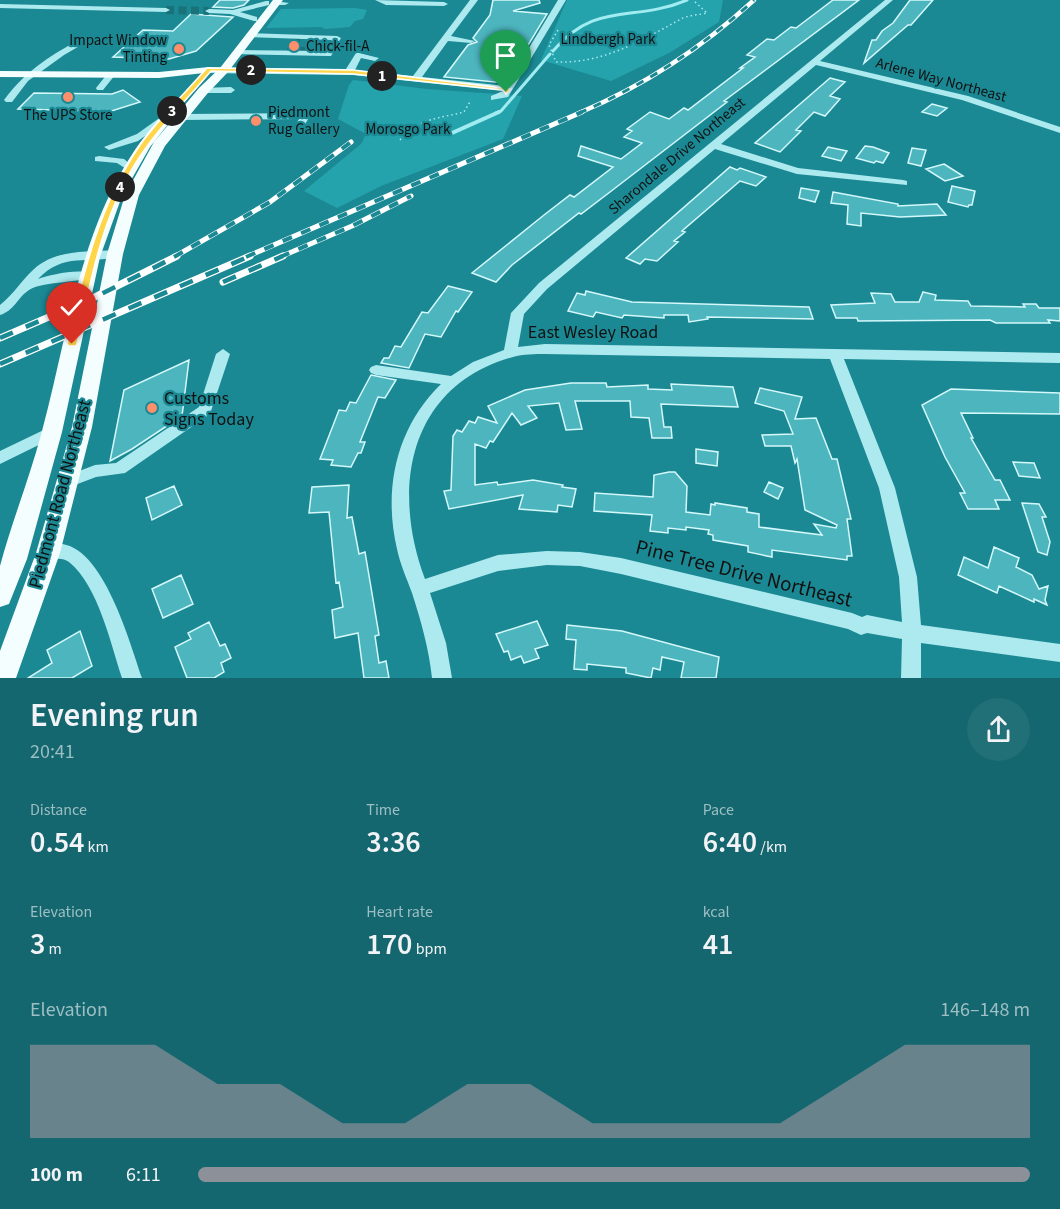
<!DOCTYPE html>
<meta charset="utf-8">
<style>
body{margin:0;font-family:"Source Sans 3",sans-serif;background:#216f77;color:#f1f3f6;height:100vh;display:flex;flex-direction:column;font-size:22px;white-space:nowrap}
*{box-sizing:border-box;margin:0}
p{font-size:20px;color:#9dbec3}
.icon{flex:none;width:33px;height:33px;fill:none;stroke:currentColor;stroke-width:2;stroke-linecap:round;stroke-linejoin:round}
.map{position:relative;height:678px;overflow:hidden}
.details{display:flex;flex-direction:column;background:#14676f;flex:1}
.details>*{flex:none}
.pin{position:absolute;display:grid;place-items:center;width:51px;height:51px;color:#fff;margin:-62px -26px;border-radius:50% 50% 50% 0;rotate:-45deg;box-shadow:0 0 6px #0007}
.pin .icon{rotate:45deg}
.km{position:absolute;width:30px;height:30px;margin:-15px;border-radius:50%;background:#222;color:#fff;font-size:16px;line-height:30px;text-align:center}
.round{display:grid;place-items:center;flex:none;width:63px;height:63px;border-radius:32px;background:#216f77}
.overview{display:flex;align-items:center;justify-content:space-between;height:102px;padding:0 30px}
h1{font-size:33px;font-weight:600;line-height:45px}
.figures{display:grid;grid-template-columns:repeat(3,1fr);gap:9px;height:102px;padding:6px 30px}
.figures div{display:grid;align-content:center}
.figures b{font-size:30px;font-weight:600}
.figures small{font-size:16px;font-weight:400}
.figures p{font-size:16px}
.chart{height:168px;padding:12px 30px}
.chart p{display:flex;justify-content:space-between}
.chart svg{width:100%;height:108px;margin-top:6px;fill:#8c9099;opacity:.7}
ul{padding:0 30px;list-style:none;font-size:20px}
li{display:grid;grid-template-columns:96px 72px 1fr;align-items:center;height:45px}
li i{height:15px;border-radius:8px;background:#8c9099}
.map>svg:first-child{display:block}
.green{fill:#24a3ad}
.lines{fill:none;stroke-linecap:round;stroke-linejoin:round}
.stream-far1{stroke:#a0ecf1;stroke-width:3}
.stream{stroke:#a0ecf1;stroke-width:4}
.building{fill:#4cb5be;stroke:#d4f8fb;stroke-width:1.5}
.minor-tunnel{stroke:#19717a;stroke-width:8;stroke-dasharray:8 4.5;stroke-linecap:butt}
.path{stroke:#adeaef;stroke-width:1.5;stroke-dasharray:1.5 3;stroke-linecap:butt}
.minor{fill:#adeaef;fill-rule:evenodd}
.major{fill:#f5feff;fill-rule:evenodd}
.rail-far2-casing{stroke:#fff;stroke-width:4.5}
.rail-far1-casing{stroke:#fff;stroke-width:5}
.rail-casing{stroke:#fff;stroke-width:7}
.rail-far2{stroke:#1b8994;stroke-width:3;stroke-dasharray:8;stroke-linecap:butt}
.rail-far1{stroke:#1b8994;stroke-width:4;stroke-dasharray:10;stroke-linecap:butt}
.rail{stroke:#1b8994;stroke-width:4.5;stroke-dasharray:14;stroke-linecap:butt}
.route{fill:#ffd54a;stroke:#fff;stroke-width:1.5}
.poi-dot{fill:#ff8e6b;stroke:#1b8994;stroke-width:2}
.labels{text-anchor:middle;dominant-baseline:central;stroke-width:4.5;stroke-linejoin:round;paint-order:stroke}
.far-park-label{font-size:15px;fill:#111;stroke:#1b8994}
.far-poi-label{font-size:15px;fill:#111;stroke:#1b8994;text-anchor:start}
.far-street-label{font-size:15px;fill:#111;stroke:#1b8994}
.street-label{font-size:18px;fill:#111;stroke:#1b8994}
.poi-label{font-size:18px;fill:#111;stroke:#1b8994;text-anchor:start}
.near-street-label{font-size:21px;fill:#111;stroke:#1b8994}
</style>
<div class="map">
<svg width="1060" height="678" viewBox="0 0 1060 678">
<rect width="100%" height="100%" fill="#1b8994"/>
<path class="green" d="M567 0H723L719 22 669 53 611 81 541 60Z
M355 8 367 10 363 19 355 21 350 27 325 29 321 27 266 28 281 9Z
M353 80 427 89 522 96 503 139 381 186 337 208 304 191 361 144 366 134 338 119 349 85Z"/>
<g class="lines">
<path class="stream-far1" d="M553 51C596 0 633 23 687 0
M496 113 501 111 550 54"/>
<path class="stream" d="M452 133 499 112"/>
</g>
<path class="building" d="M220 0H249L244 5 233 8 213 7Z
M493 0H539L540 3 513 11 547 14 505 83 444 77 468 45 477 42 473 38 490 15Z
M833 0H859L724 101 727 102 610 192 581 214 579 213 512 265 496 282 472 273 544 215 570 195 574 197 613 167 578 156 581 146 621 159 642 143 624 137 632 131 627 129 650 112 669 119 684 108 688 110 743 68H740L755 57 747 55 767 39 774 40 791 27 796 28Z
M910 0H933L911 25H908L864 63 872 40H876L882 31 893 23Z
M191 14 233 17 196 51 169 59 113 57 143 30 173 31Z
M830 78 845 82 830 96 840 99 825 116 814 112 796 130 801 131 780 152 755 143Z
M123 90 140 102 99 115 93 111 18 109 34 93 112 94Z
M932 104 947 108 937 116 922 112Z
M865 146 873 147 889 153 883 163 876 161 874 163 856 158Z
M828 147 847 151 841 161 822 156Z
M912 148 926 150 921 166 908 163Z
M944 164 963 176 945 181 926 169Z
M730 167 737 170 740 168 766 177 756 186 740 181 682 231 685 232 674 241 678 242 657 261 645 259 640 264 626 258Z
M952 186 975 191 972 205H969L968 207 948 202Z
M801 188 819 191 815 202 799 198Z
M833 192 898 204V206L937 204 946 215 900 217 861 213V226L847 224 848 205 831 203Z
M448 286 472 292 458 312 456 311 441 337 425 334 409 368 381 363 384 358H389L395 346 401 347 422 312 428 313Z
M586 291 632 302 809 307 813 319 707 317 708 319 689 322 688 315H664V318L624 315 622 318 596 312 593 317 568 311 577 293 585 295Z
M923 292 936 295 935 300 968 301 971 306 1025 307 1023 304H1036L1039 308H1060V321L1048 320 1050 323H996L990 320 858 321 857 318H836L831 305 875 303 871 293 891 294 895 302H919Z
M189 360 182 416 132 449 110 461 124 390Z
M371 375 396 380 385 398 378 397 360 442H365L361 453H358L351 467 331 465 333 460 320 459 339 410 346 411 350 402 356 403Z
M571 383H606L607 387 648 385V389L672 390 671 384 733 387 738 407 661 404 664 427H671L672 438H652L649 418 631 417 630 401H575L582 429 566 430 559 403 528 406 537 418 521 425 512 413 493 442 490 441 486 448 475 444V485L497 482 498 485 533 480 563 485 562 487 576 489 572 507 558 505 557 512 519 509 523 495 449 509 444 491 451 490 453 436 457 430 462 432 469 421 475 423 478 417 497 423 488 406 525 390Z
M760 388 802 397 795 419 816 418 832 459H837L851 519H847L852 556H847V560L772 550V557L748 552V546L713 540V535L708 534 709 530 686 527V530L668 528V533L650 531 652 515 594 511 595 493 653 497 654 475 669 472H675L687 486 686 512 710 515 711 504 715 505V503L747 508V512L759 514V527L822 535 814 524 836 528 837 525 805 510 797 459 795 463 791 446H765L762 435 793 434 784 411 755 403Z
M951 389 1060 393V414L961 413 973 438H971L995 480H1000L1010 500H995L999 509H968L960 493H965L945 457 922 405Z
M696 449 718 452 717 466 696 463Z
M1013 462 1034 463 1040 478 1019 476Z
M769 482 783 488 778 499 764 492Z
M349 485 347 518 352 517 359 554 365 552 379 635 375 636 379 663 386 661 389 678H364L358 633 335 638 332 610 343 607 339 582 336 583 329 512 309 513 312 487Z
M174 486 182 505 152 520 146 498Z
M1022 503 1039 504 1046 517H1042L1050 542 1047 555 1038 552Z
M994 547 1019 558 1016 567 1032 575 1039 589 1048 586 1045 600 1047 605 1034 599V602L999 586 997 593 958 575 964 557 988 568Z
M181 575 193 604 163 618 152 589Z
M537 621 548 645 535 649 539 658 524 663 521 656 511 660 508 651 504 652 496 634Z
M209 622 220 646 225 644 231 658 221 663 224 672 214 678H187L175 647 191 639 188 633Z
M567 625 622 631 719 657 716 678H681L684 662 662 657 660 670 653 668 651 678 626 673V668L587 664V670L574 669 576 640 566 639Z
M80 631 92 666 72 678H28L52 663 47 650Z"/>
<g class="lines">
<path class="minor-tunnel" d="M166 10 209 11
M294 41H300
M287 51H310"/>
<path class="path" d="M558 30 549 45 556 62C602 64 641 41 679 20 687 15 699 15 707 13L693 0
M400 140C415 119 441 118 464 112L471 100"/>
<path class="minor" d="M375 0 444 2 448 4 444 6 386 5Z
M470 0H478L451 36 475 41 471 43 448 41 422 77 506 86 558 0H566L508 97 491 100V96L503 91 353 75 209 73 205 70 209 67 346 69 356 53H359L379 58 375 61 361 58 355 70 413 76Z
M885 0H893L820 61 968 96 1060 127V133L962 100 816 65 721 144 798 168 903 180 907 181V185L797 174 715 149 547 289 524 314 518 347 545 344 1060 353V363L844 359 895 488 917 577 921 625 1060 644V662L921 643V678H901L902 639 867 633 861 635 848 629 621 574 580 566 547 565 498 571 430 593 446 643 452 678H432C429 649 421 621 412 593 407 579 400 564 397 549 383 489 396 428 441 384L376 375 371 373 369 370 371 367 376 365 451 376 473 362 504 350 511 313 539 283ZM545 354 830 359 879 488 899 577 902 622 867 615 862 617 852 613 621 558 580 552 547 551 498 555 425 579C391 489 408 386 513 357 523 354 535 354 545 354Z
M266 1H269V5L240 12 257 17V21H254L230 14 209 13 205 11 209 9 233 10Z
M275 1 289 3 285 5H272V1Z
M0 4 166 8 170 10 166 12 0 8Z
M247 33 337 36 341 38 331 56H328L234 54 233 52 237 50 325 51 332 40 250 37H247Z
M88 35 95 37 64 55 28 81 12 102H6L4 100C28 68 53 54 88 35Z
M108 73 115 75 103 90H97L96 88Z
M203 88 231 87 235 90 231 93H200L199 91Z
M305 113 310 116 304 126 301 127 296 124 299 119 182 120 177 117 182 114Z
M165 114 173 116 138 141 109 150 104 147 137 134Z
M99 156 124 159 136 169 131 172 117 163 95 161V157Z
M115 250 119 251 121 254 119 257C87 264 64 252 38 279 50 275 83 267 93 275 83 284 45 280 29 290 18 297 14 311 0 315V305C13 295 21 281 33 270 55 249 87 252 115 250Z
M223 349 230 354 210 414 125 473 96 477 67 488 61 486 59 482 61 478 95 465 116 463 199 407 216 354Z
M52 426 57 428 60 432 57 436 0 464V451Z
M55 544C102 539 130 644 142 678H122C111 645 98 585 69 562 60 555 51 562 42 558L39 553 42 548Z"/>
<path class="major" d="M273 0H283L228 72 207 94 165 146 139 195 123 254 92 427 60 553 16 678H0V651L36 553 72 427 107 254 125 195 154 142 199 88 220 68Z
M209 67 213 68V72L159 78 0 77V71L159 72Z
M163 119 169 123 150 147 122 196 100 257 62 432 27 559 9 604 0 607C0 594 0 578 0 566 12 521 30 477 42 431 71 323 82 207 158 120Z"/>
<defs>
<path id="rail-far2" d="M579 113C643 86 703 47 754 0"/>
<path id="rail-far1" d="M174 257 270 202 351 142
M246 257 582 112
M280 257 352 226 411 196"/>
<path id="rail" d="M223 282 283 256
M0 338 93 298 177 256
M0 364 250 256"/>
</defs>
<use href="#rail-far2" class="rail-far2-casing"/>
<use href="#rail-far1" class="rail-far1-casing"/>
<use href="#rail" class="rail-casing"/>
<use href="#rail-far2" class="rail-far2"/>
<use href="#rail-far1" class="rail-far1"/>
<use href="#rail" class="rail"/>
</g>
<path class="route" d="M207 68 353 70 511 89 506 94 503 90 353 74 211 71C190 96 167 119 148 145 105 202 91 276 77 344L76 346H69L67 344C83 274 99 205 140 145 159 118 185 93 207 68Z"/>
<g class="poi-dot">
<circle cx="294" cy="46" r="6"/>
<circle cx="179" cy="49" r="6"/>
<circle cx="68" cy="97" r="6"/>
<circle cx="256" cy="121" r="6"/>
<circle cx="152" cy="408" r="6"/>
</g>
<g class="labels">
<g class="far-park-label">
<text x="608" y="39">Lindbergh Park</text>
<text x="408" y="129">Morosgo Park</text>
</g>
<g class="far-poi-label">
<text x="167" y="40" text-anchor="end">Impact Window<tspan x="167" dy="17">Tinting</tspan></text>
<text x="306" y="46">Chick-fil-A</text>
<text x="268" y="112">Piedmont<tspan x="268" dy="17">Rug Gallery</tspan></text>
<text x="68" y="115" text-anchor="middle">The UPS Store</text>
</g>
<g class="far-street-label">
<text transform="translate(941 80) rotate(15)">Arlene Way Northeast</text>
<text transform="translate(677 156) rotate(-40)">Sharondale Drive Northeast</text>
</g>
<g class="street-label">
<text x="593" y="332">East Wesley Road</text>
<text transform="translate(60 494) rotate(-75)">Piedmont Road Northeast</text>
</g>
<g class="poi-label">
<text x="164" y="398">Customs<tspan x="164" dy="21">Signs Today</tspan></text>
</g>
<g class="near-street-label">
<text transform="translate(744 573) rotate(14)">Pine Tree Drive Northeast</text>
</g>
</g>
</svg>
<div class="pin" style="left:506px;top:92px;background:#1e9e55"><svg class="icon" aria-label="arrive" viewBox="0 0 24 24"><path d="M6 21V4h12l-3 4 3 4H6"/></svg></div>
<div class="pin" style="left:72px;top:344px;background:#d93025"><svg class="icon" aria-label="check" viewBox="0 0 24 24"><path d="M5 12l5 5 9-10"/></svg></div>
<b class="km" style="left:382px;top:76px">1</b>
<b class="km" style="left:251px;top:70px">2</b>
<b class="km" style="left:172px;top:111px">3</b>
<b class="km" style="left:120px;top:187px">4</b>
</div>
<section class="details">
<div class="overview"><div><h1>Evening run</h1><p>20:41</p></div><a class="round"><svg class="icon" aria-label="share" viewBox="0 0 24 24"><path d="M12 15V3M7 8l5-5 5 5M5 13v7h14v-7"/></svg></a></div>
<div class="figures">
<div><p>Distance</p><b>0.54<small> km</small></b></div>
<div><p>Time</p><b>3:36</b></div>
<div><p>Pace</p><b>6:40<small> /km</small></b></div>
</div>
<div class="figures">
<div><p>Elevation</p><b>3<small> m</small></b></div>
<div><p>Heart rate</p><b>170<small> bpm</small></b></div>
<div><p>kcal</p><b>41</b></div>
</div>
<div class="chart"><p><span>Elevation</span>146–148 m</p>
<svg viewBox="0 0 160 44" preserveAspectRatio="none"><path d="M0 44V6L10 6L20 6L30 22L40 22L50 38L60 38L70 22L80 22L90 38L100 38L110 38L120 38L130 22L140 6L150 6L160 6V44z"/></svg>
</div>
<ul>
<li><b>100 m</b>6:11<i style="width:100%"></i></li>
</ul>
</section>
